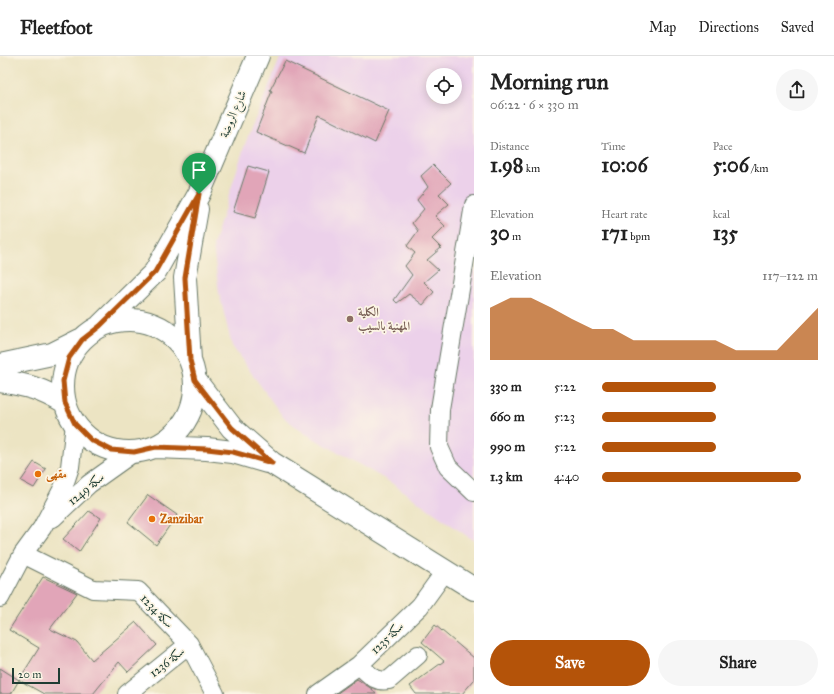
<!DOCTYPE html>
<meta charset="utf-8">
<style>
body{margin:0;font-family:"IM FELL Great Primer",Amiri,serif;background:#f6f6f6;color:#222;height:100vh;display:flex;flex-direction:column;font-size:15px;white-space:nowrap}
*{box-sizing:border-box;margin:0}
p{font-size:13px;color:#767676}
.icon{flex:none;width:22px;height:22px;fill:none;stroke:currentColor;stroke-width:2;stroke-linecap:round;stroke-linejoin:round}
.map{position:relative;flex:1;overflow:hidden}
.panel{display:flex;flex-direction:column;background:#fff;width:360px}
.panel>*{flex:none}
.buttons{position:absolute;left:426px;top:12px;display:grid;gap:8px}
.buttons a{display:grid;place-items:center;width:36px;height:36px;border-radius:50%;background:#fff;box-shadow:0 2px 10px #0003;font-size:20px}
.scale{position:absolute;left:12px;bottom:10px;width:48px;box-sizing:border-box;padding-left:4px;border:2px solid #1f3d34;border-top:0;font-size:11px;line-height:14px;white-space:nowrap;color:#1f3d34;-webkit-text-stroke:3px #fcf5e5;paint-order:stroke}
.pin{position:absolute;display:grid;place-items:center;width:34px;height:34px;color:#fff;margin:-41px -17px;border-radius:50% 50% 50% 0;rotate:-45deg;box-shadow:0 0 4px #0007}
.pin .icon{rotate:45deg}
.round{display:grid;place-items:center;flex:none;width:42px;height:42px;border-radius:21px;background:#f6f6f6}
.summary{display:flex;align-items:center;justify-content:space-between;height:68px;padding:0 16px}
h1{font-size:22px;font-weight:700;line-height:30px}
.stats{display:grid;grid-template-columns:repeat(3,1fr);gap:6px;height:68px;padding:4px 16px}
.stats div{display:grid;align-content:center}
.stats b{font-size:20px;font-weight:700}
.stats small{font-size:11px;font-weight:400}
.stats p{font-size:11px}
.chart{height:112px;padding:8px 16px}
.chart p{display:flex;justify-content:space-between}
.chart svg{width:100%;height:72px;margin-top:4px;fill:#b45309;opacity:.7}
.primary-button{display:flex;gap:8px;margin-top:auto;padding:8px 16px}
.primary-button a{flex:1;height:46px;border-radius:24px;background:#b45309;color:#fff;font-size:16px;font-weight:700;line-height:46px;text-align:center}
.primary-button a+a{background:#f6f6f6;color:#222}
ul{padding:0 16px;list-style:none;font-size:13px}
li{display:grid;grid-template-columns:64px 48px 1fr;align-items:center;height:30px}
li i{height:10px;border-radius:5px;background:#b45309}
header{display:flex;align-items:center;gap:24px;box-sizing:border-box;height:56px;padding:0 20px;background:#fff;border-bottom:1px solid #e0e0e0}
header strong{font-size:19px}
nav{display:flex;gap:22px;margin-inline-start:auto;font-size:14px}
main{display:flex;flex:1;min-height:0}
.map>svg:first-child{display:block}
.built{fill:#ecd1ea;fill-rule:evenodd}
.building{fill:#e1a5b8}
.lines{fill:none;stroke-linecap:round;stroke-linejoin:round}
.minor-casing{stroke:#677766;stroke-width:20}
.major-casing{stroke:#677766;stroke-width:24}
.minor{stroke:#fff;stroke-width:18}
.major{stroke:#fff;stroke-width:22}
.route-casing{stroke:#fff;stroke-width:8}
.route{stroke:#b45309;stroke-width:5}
.education-dot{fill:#8d6e63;stroke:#fcf5e5;stroke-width:1.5}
.food-dot{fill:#e8710a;stroke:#fcf5e5;stroke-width:1.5}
.labels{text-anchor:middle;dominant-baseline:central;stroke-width:3.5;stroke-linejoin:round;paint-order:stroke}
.street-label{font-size:12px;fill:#1f3d34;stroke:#fcf5e5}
.education-label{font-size:12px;font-weight:bold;fill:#785e54;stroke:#fcf5e5;text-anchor:start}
.food-label{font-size:12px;font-weight:bold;fill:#c56008;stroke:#fcf5e5;text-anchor:start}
</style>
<header>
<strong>Fleetfoot</strong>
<nav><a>Map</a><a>Directions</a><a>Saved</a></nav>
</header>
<main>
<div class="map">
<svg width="474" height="638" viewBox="0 0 474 638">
<rect width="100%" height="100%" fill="#fcf5e5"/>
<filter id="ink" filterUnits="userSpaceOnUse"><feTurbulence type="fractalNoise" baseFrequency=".025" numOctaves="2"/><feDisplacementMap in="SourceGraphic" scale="8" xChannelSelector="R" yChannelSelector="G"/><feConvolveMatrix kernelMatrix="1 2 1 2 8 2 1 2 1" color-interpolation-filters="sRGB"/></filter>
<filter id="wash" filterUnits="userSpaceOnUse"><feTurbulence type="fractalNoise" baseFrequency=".012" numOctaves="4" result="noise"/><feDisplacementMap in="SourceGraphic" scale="16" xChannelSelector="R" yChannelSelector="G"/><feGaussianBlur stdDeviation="0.9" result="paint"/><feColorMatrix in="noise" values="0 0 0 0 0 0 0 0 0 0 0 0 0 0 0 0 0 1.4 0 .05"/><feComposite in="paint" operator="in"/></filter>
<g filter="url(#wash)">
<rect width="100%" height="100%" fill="#ece4c3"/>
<path class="built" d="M281 0H474V485L390 426 306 378 283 361 232 290 219 237 213 190 245 88ZM433 19H455V41H433Z"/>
<g id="blocks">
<path class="building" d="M285 5 389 55 375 87 319 59 304 97 256 76 272 35 270 34Z
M433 109 451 127 439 138 449 148 435 160 445 170 432 183 441 192 427 204 438 214 424 226 434 236 423 249 409 238 397 247 394 244 412 219 405 210 415 197 407 190 418 175 412 167 424 153 417 144 428 131 421 120Z
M248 110 269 116 255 162 233 156Z
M34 406 46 413 34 432 21 425Z
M148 439 177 459 156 489 128 466Z
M89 455 101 462 79 496 63 483Z
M43 521 77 537 50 573 77 586 92 604 136 566 157 589 128 616 119 606 93 638H44L19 624 39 592 9 574Z
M435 569 474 602V624L462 638H416L410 630 444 605 422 586Z
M0 612 19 624 11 638H0Z
M357 623 372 633 376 638H336Z"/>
</g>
</g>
<g filter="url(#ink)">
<use href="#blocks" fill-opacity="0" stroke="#677766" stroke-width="1"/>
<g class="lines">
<defs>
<path id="minor" d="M474 149 440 353 439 391 448 411 474 436
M53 462 89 428 134 396
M23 498 93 533 138 535 189 588 215 638
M0 542 23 498 42 472 63 432 70 411 75 368
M359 609C369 618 375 627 389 624L418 599
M127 638 189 588
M318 638 359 609 420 550 446 514"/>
<path id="major" d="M63 330a66 66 0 1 1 132 0a66 66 0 1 1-132 0Z
M101 269 155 216 199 138 258 0
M190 304 185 222 197 153
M0 309 52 298 80 284
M195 324 232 372 272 407 474 533
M0 325C28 329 41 333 65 347
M156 391 207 393 233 396 267 406"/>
</defs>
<use href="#minor" class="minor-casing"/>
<use href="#major" class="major-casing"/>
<use href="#minor" class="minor"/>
<use href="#major" class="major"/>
</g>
</g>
<g class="lines" filter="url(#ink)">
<defs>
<path id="route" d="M199 138 185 222 190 304 195 324 232 372 272 407 233 396 207 393 156 391 134 396 111 394 91 384 75 368 65 347 63 325 69 302 82 284 100 270 155 216Z"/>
</defs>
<use href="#route" class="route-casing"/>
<use href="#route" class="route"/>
</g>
<circle class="education-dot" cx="350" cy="263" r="4"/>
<g class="food-dot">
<circle cx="38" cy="418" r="4"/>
<circle cx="152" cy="463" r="4"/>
</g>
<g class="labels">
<g class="street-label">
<text transform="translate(233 58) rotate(-67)">شارع الروضة</text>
<text transform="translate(86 433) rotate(-40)">سكة 1249</text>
<text transform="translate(157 555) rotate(46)">سكة 1234</text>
<text transform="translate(387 582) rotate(-44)">سكة 1235</text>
<text transform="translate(167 606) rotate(-38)">سكة 1236</text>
</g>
<g class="education-label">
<text x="358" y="256">الكلية<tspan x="358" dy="14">المهنية بالسيب</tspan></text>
</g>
<g class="food-label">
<text x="46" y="418">مقهى</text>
<text x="160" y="463">Zanzibar</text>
</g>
</g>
</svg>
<div class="buttons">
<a><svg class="icon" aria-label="locate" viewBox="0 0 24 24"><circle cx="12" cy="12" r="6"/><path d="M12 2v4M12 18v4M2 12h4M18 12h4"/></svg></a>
</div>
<div class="scale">20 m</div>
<div class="pin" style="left:199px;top:138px;background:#1e9e55"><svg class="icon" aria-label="arrive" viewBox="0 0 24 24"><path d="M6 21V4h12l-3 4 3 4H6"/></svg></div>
</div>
<section class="panel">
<div class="summary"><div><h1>Morning run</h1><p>06:22 · 6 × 330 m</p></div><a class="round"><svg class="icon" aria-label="share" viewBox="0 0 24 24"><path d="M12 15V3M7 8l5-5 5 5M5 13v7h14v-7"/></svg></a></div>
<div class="stats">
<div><p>Distance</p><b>1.98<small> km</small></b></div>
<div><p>Time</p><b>10:06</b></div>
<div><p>Pace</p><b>5:06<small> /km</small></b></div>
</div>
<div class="stats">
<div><p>Elevation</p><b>30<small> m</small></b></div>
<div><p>Heart rate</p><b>171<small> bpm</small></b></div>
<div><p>kcal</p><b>135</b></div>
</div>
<div class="chart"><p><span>Elevation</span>117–122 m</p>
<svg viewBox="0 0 160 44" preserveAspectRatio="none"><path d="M0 44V12L10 6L20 6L30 12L40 19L50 25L60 25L70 32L80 32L90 32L100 32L110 32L120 38L130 38L140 38L150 25L160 12V44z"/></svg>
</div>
<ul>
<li><b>330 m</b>5:22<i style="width:53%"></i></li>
<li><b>660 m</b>5:23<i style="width:53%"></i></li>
<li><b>990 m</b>5:22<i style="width:53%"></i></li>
<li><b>1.3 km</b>4:40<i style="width:92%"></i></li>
</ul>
<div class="primary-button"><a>Save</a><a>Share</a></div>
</section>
</main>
